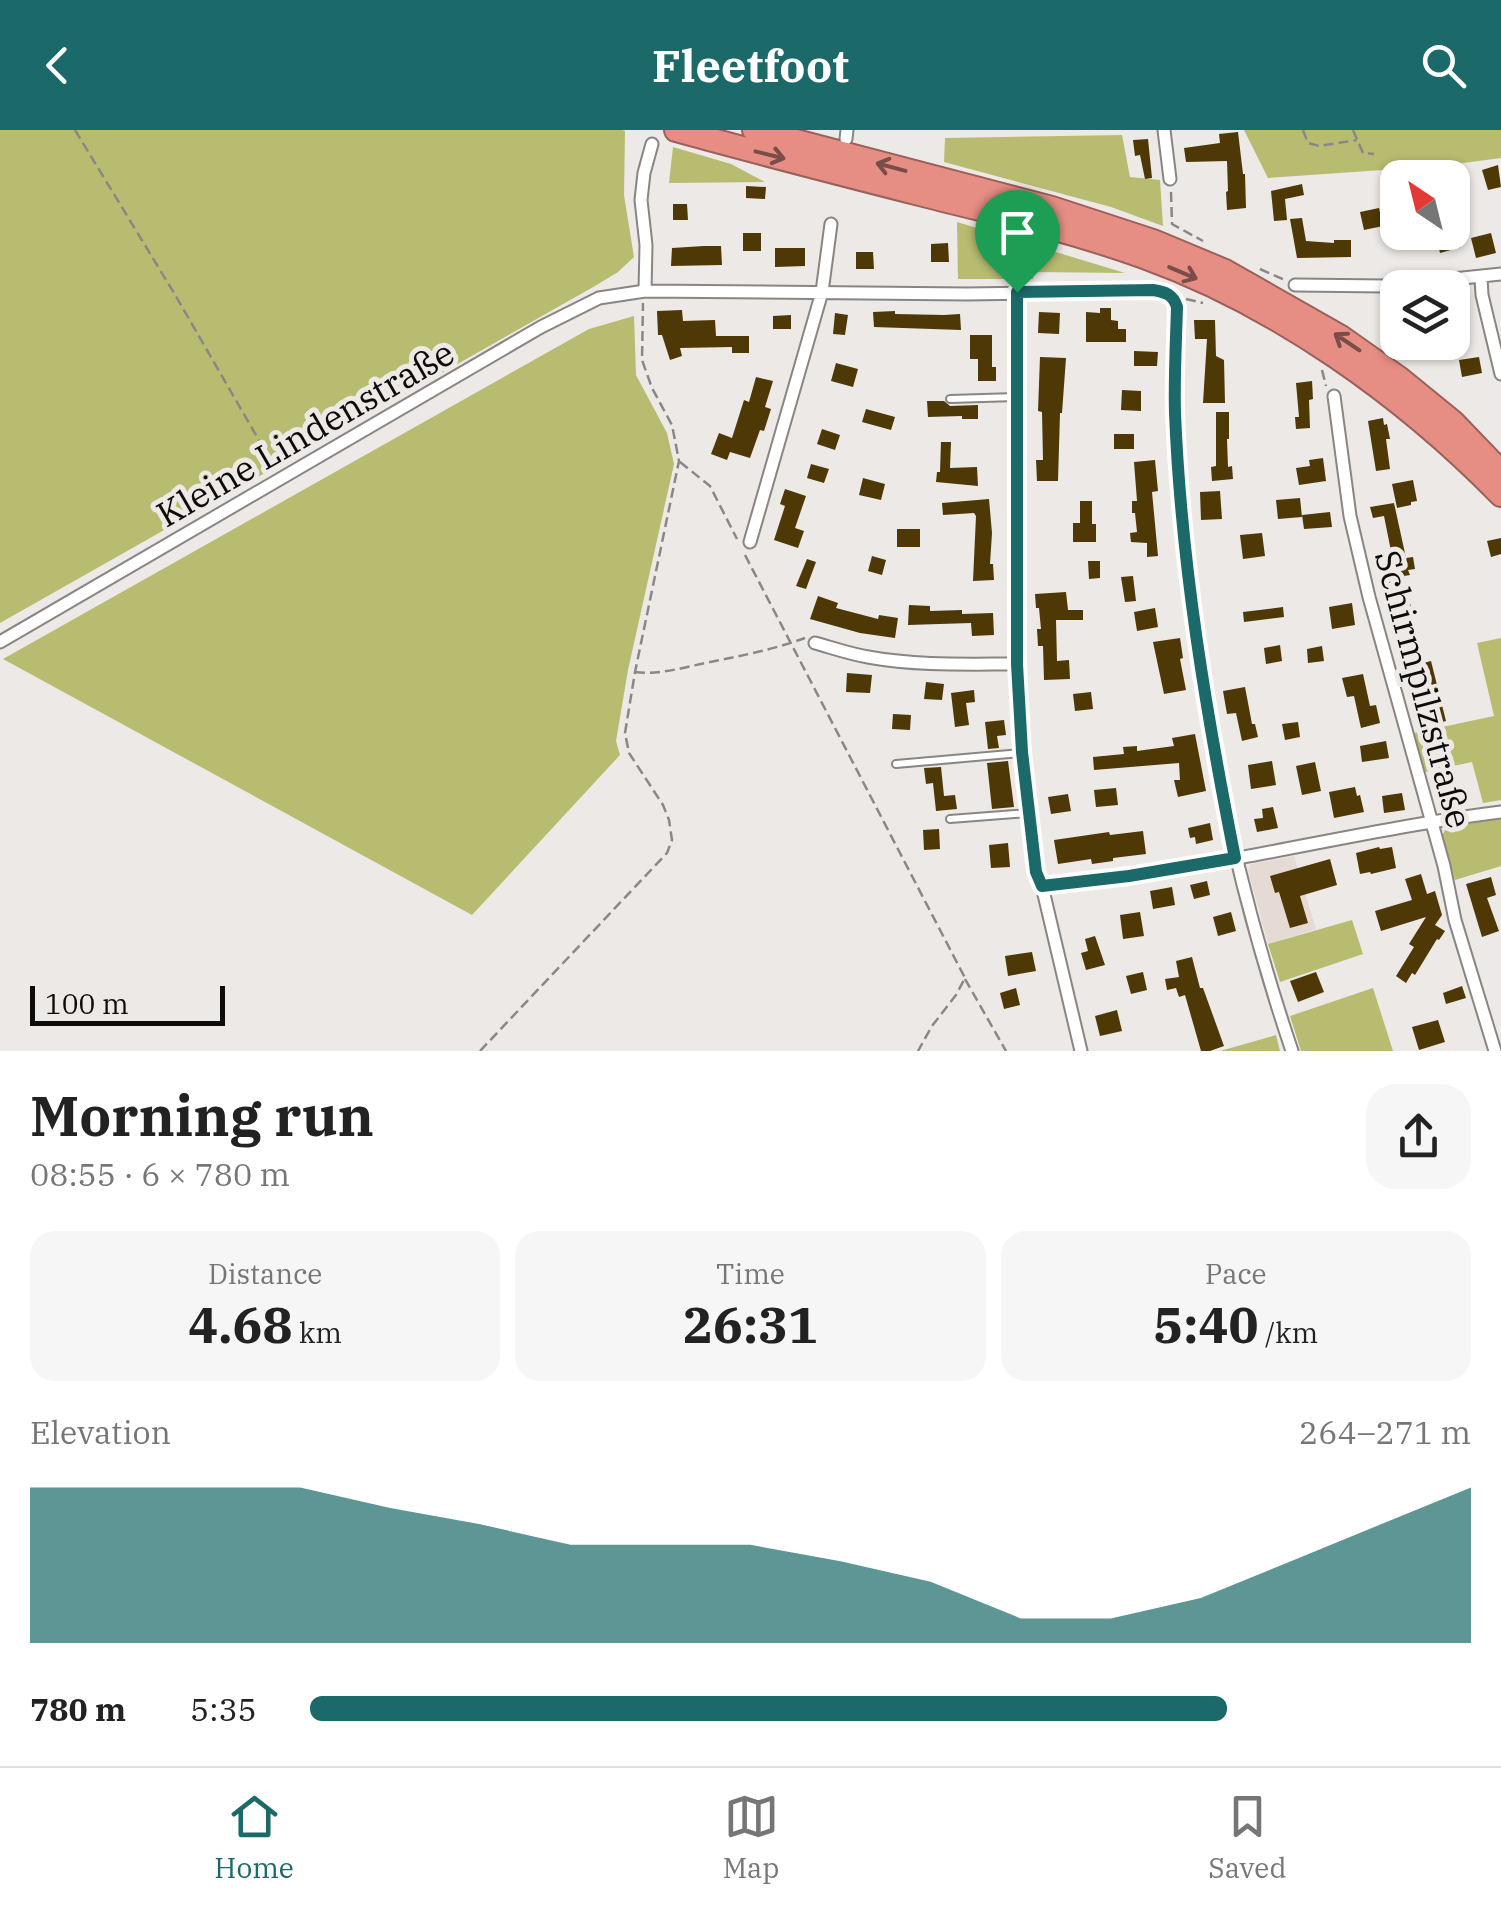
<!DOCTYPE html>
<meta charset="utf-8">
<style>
body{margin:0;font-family:"IBM Plex Serif",serif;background:#f6f6f6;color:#222;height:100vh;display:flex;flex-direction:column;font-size:38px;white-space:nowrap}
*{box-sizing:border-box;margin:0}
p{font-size:32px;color:#767676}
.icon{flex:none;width:55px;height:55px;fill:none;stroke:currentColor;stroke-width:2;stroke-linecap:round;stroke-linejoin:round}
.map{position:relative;height:921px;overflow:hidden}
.sheet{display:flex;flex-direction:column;background:#fff;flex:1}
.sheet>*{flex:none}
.needle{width:65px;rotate:325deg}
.fabs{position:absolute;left:1380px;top:30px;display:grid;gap:20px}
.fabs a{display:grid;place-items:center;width:90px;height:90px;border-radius:20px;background:#fff;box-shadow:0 2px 8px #0004;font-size:50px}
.scale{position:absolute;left:30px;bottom:25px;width:195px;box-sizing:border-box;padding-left:10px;border:5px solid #0d0c0b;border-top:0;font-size:28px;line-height:35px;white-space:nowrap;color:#0d0c0b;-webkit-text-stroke:8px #ede9e6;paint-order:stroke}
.pin{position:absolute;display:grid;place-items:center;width:85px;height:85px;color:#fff;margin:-102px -42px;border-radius:50% 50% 50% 0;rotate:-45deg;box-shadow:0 0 10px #0007}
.pin .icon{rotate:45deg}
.round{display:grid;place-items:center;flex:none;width:105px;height:105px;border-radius:30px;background:#f6f6f6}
.overview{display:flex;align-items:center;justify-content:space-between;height:170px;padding:0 30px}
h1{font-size:55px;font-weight:800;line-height:75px}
.figures{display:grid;grid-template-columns:repeat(3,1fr);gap:15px;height:170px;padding:10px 30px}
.figures div{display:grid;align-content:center;border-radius:25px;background:#f6f6f6;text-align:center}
.figures b{font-size:50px;font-weight:800}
.figures small{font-size:28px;font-weight:400}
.figures p{font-size:28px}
.chart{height:280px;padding:20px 30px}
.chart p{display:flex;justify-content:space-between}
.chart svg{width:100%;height:180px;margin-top:10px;fill:#1b6969;opacity:.7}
ul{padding:0 30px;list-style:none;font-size:32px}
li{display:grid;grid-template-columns:160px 120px 1fr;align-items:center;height:75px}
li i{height:25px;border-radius:12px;background:#1b6969}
header{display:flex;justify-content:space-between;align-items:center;height:130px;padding:0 30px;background:#1b6969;color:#fff;font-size:45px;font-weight:800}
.tabs{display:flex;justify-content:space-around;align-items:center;height:140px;border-top:2px solid #e0e0e0;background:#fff;font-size:28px;color:#767676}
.tabs a{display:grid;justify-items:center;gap:5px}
.tabs .on{color:#1b6969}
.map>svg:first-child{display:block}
.built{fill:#e6dbd4}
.green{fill:#b8bc70}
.building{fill:#4e3805}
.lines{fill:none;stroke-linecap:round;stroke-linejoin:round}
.lane-casing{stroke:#898583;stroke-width:10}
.street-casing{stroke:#898583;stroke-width:15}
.highway-casing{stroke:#9b605a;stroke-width:26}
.path{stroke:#8a8886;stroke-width:2.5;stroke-dasharray:10 5;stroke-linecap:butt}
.lane{stroke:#fff;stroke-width:6}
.street{stroke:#fff;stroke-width:11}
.highway{stroke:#e78e84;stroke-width:22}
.oneway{stroke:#7a4d48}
.route-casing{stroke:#fff;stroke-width:20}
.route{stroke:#1b6969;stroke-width:12}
.labels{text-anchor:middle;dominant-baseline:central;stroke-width:10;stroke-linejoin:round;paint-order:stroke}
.street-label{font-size:35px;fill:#0d0c0b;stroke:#ede9e6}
</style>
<header><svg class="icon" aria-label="back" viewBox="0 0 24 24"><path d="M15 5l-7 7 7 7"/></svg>Fleetfoot<svg class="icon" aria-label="search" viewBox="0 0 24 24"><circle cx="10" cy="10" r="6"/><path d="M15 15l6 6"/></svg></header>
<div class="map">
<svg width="1501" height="921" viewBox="0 0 1501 921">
<rect width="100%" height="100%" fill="#ede9e6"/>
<path class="built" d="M1294 726 1316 799 1268 814 1248 740 1251 734Z"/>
<path class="green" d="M0 0H622L625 1 624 65 634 127 618 142 595 156 0 493Z
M1244 0H1501V28L1441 36 1268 48Z
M1122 5 1130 47 1160 50 1163 96 1111 77 944 32 945 8Z
M673 17 731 34 765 52 669 53Z
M957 92 1125 143 1034 142 1033 149H958Z
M634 186 636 245 667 303 674 334 628 540 616 611 620 625 472 785 3 529 589 199Z
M1501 508V670L1483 673 1472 632 1425 642 1414 603 1494 586 1477 513Z
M1501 688V736L1455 750 1442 706 1446 698Z
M1352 790 1363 824 1280 852 1268 814Z
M1373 858 1393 921H1301L1290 886Z
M1276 905 1280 921H1220Z"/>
<path class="building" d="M1238 2 1243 44H1245L1246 78 1227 80 1226 62 1228 61 1227 31 1186 32 1184 18 1220 13 1219 4Z
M1148 9 1152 48 1145 49 1140 25 1135 26 1133 10Z
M1498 35 1501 57 1488 60 1482 40Z
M1398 53V84H1393L1387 55Z
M1302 54 1304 65 1285 69 1287 90 1274 91 1271 61Z
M746 56 766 57 765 69 746 68Z
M673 74H687L688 90H673Z
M1379 78 1383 96 1364 100 1360 82Z
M1302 88 1306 111 1334 113V110H1351V127L1297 128 1290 89Z
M1435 102H1457L1461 117 1440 123Z
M743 103H761V121H743Z
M1491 103 1496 123 1476 128 1471 108Z
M948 113 949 132H931V114Z
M704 116H721L722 135 671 136 672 118Z
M775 118H805V136L775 137Z
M856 122H873L874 139H856Z
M1100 178H1111V190L1118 191V199H1126V212H1086V182L1100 183Z
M682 180 683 191 715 190 716 206H749V223H732V217L680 218 682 226 670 230 662 205H658L657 181Z
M895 181V184L944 185 960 184 961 200 874 197 873 182Z
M1039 182 1060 183 1059 204 1038 203Z
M835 183 848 185 845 205 833 204Z
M791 185V199H773V186Z
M1194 190H1215L1216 226 1224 230 1225 273H1203L1207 209H1195Z
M970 205H992V237H996V251H978V229H970Z
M1134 221 1158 222 1157 236H1134Z
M1040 227 1066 228 1062 283H1060L1058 351H1037L1036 330H1043L1042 282 1038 281Z
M1479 227 1482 243 1462 247 1459 230Z
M836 233 858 239 853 257 831 251Z
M756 247 773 251 765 277 771 279 764 301 760 300 750 328 730 322 727 330 711 324 719 303 732 308 744 270 749 272Z
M1312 251 1313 269 1309 270 1310 298 1296 299 1295 287H1299L1296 253Z
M1122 260 1141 261V281L1121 280Z
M927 271H944L950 276 978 275V289H962V286L928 287Z
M866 279 895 287 891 300 862 292Z
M1216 282H1229V309H1227L1228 337 1232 336 1233 349 1212 351 1211 337 1216 336Z
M1383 288 1384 295 1387 294 1390 309H1386L1390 339 1376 341 1368 291Z
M822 299 840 305 835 320 817 314Z
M1114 304H1134V319H1114Z
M941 312H951L950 338 977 337 978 356 936 352 937 342H940Z
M1323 328 1326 351 1299 355 1296 338 1310 336 1309 330Z
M1155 330 1158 361 1152 362 1158 426 1147 427V413L1131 412 1130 403 1137 402 1135 383H1132V371H1137L1134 332Z
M811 334 829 339 824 353 807 348Z
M863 348 885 354 881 370 859 365Z
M1413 350 1417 371 1411 372V375L1397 378 1392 354Z
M785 359 806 366 795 398 804 401 798 418 774 410 785 376 780 374Z
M1220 361 1222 389 1201 390 1200 362Z
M1300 368 1302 387 1278 389 1276 370Z
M989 369 992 403 990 434H993L994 450 973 451 976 386 974 383 943 385 942 373Z
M1080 371H1092V394H1096V412H1073V393H1080Z
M1394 373 1406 428 1413 427 1415 439 1408 440 1410 445 1404 446 1414 491 1395 495 1389 466 1392 465 1384 428 1392 426 1384 386 1373 388 1370 377Z
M1330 382 1332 397 1304 399 1302 385Z
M897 399H920V417H897Z
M1262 403 1265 426 1243 429 1240 405Z
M1501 408V424L1491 427 1487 411Z
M872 426 886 430 882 445 868 441Z
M807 429 816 432 806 459 796 456Z
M1088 431H1100V448L1089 449Z
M1133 446 1136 471 1125 472 1121 447Z
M1066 462 1068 480H1083V490H1056L1057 531 1069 530 1070 549 1044 550 1043 516H1038L1037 499H1041L1039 478H1036L1035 464Z
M818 466 838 473 836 478 878 489 879 485 898 488 895 508 860 503 810 489Z
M1352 473 1355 495 1332 499 1329 477Z
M909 475 930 476V481L962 480V484L993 483 994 505 972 506 971 493 908 495Z
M1283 477 1284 487 1244 492 1243 482Z
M1155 478 1158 497 1137 501 1134 482Z
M1180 508 1183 528 1180 529 1186 560 1164 564 1153 512Z
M1280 515 1282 531 1266 534 1264 518Z
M1322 516 1324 531 1308 533 1307 519Z
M1431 531 1446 591 1424 597 1408 537Z
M847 543 872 545 870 563 846 562Z
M1363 544 1370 576 1376 575 1380 593 1361 598 1354 566 1347 567 1342 548Z
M926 552 944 554 942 570 924 569Z
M1245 557 1252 594H1255L1258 607 1242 611 1236 583 1227 584 1223 561Z
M974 560 975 572 966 573 969 595 955 597 951 563Z
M1091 562 1093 579 1075 581 1073 564Z
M893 584 911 585 910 600 892 599Z
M1004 590 1006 605 997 606 999 618 988 619 985 592Z
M1298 592 1300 607 1285 610 1282 594Z
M1195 604 1206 661 1178 667 1174 650H1180L1179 633 1094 640 1093 627 1124 624 1123 617 1137 616V621L1174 616 1172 608Z
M1386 611 1389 628 1362 632 1360 616Z
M1008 631 1014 677 992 679 987 633Z
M1272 631 1276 655 1251 659 1248 635Z
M1315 632 1321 661 1302 665 1296 636Z
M941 637 944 666 955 665 957 679 936 681 933 653 926 654 924 638Z
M1454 646 1460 665 1443 670 1437 651Z
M1355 657 1357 666 1360 665 1364 682 1334 688 1329 662Z
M1116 658 1118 675 1096 677 1094 660Z
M1402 663 1405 680 1384 683 1382 666Z
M1068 664 1071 681 1051 684 1048 667Z
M1273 677 1278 698 1257 702 1254 689 1263 688 1262 679Z
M1210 693 1213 710 1196 714 1195 707 1190 708 1188 698Z
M939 699 940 719 924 720 923 700Z
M1143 701 1146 724 1113 728V731L1092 734 1091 729 1058 734 1054 710 1109 702 1110 705Z
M1008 713 1010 737 991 738 989 715Z
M1379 717 1380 719 1392 717 1396 738 1371 744 1370 742 1360 744 1356 723Z
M1330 729 1337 755 1300 766 1308 793 1290 798 1279 762 1275 763 1270 746Z
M1421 744 1427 764 1435 761 1442 785 1435 795 1445 801 1439 810 1437 809 1415 845 1412 843 1406 853 1396 846 1414 817 1409 814 1426 787 1381 801 1375 781 1412 770 1405 749Z
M1491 747 1496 765 1487 768 1499 801 1482 807 1466 754Z
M1207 751 1210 765 1194 769 1190 755Z
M1172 757 1175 775 1153 779 1150 761Z
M1140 782 1144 806 1123 809 1120 785Z
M1231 782 1236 801 1218 806 1213 787Z
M1095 806 1105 835 1086 840 1081 823 1088 821 1085 809Z
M1032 822 1036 841 1008 846 1005 826Z
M1192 827 1200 858H1203L1224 916 1210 921H1201L1185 865 1179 867 1176 858 1167 860 1165 849 1179 847 1176 831Z
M1143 842 1147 860 1131 864 1126 846Z
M1316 842 1324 862 1298 872 1290 851Z
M1462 856 1466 868 1446 874 1443 863Z
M1016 858 1020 875 1004 879 1000 863Z
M1117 880 1122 901 1100 906 1095 886Z
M1438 890 1445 912 1419 920 1412 897Z"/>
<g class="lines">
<defs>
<path id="lane" d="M950 269 1016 267
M896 634 1021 623
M950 689 1028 683"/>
<path id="street" d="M1164 0 1170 49
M846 9 847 0
M1481 148 1482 165 1501 244
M1295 155 1386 156 1501 144
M645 161 646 115 641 70 644 43 652 14
M1017 162V534L1022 623 1036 742 1042 756 1081 921
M1334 266 1350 386 1369 467 1444 736 1455 790 1495 921
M750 412 822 162 831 94
M0 512 541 197 599 168 645 161 967 164 1163 161 1175 169 1177 177C1176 212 1174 248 1175 284 1184 500 1223 716 1292 921
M815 513C833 518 850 524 868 527 917 536 967 534 1017 534
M1042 756C1108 748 1173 740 1238 728 1326 712 1412 693 1501 682"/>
<path id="highway" d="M676 0C766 25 857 48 947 71 1013 87 1080 104 1144 127 1277 175 1403 265 1501 365
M754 0 1052 78 1153 111 1225 141 1341 207 1399 248 1453 292 1501 342"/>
</defs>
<use href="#lane" class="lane-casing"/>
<use href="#street" class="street-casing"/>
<use href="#highway" class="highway-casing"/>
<path class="path" d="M75 0 174 163 275 338
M1303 0 1308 13 1319 16 1357 10
M1353 0 1363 23 1374 24
M1171 62 1172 94 1203 111
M1260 139 1285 150
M1186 169 1203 173
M1322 240 1326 256
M680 332 710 356 737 409
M745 425 965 848 956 865 932 896 918 921
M635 542C658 545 682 538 705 533 740 526 772 520 805 508
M965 849 1006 921
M480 921 667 723 672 710 669 690 663 675 629 623 625 603 635 542 679 331 672 295 652 258 642 230 643 173"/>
<use href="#lane" class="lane"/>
<use href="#street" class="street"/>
<use href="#highway" class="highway"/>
</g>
<defs><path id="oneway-shaft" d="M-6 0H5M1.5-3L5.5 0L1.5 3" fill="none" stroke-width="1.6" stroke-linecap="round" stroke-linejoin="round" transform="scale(2.5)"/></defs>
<g class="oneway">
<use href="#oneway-shaft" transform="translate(770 25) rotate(14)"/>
<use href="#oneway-shaft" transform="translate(891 37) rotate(-165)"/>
<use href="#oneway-shaft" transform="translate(1183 143) rotate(23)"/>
<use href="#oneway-shaft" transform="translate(1347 212) rotate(-146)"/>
</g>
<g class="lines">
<defs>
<path id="route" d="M1153 160C1165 162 1173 164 1177 177 1176 212 1174 248 1175 283 1181 433 1206 582 1235 728L1129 746 1042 756 1036 742 1022 622 1017 534V162Z"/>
</defs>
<use href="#route" class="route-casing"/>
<use href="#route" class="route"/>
</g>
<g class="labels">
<g class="street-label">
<text transform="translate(305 303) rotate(-30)">Kleine Lindenstraße</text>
<text transform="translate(1424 559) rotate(75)">Schirmpilzstraße</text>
</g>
</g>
</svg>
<div class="fabs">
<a><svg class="needle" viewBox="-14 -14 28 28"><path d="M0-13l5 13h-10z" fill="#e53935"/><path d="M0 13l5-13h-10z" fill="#767676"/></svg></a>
<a><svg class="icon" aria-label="layers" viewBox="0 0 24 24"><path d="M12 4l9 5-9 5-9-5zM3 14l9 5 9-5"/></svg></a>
</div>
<div class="scale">100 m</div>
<div class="pin" style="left:1017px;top:162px;background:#1e9e55"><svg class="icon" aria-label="arrive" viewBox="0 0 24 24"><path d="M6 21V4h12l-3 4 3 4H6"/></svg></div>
</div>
<section class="sheet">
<div class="overview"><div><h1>Morning run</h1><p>08:55 · 6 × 780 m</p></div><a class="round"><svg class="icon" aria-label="share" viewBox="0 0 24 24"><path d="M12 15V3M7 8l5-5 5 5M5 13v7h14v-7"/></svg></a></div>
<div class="figures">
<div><p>Distance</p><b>4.68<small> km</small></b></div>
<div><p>Time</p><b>26:31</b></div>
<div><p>Pace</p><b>5:40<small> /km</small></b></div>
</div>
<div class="chart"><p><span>Elevation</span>264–271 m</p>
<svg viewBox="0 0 160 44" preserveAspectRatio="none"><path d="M0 44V6L10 6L20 6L30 6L40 11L50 15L60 20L70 20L80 20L90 24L100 29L110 38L120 38L130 33L140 24L150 15L160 6V44z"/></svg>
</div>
<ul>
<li><b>780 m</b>5:35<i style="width:79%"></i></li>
</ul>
</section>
<nav class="tabs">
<a class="on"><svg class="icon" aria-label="home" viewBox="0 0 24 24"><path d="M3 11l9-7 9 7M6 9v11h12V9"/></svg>Home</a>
<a><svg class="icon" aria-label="map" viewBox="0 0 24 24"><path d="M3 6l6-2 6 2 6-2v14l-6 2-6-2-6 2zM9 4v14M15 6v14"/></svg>Map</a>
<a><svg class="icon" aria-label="saved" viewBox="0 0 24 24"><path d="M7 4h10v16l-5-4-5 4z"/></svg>Saved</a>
</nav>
